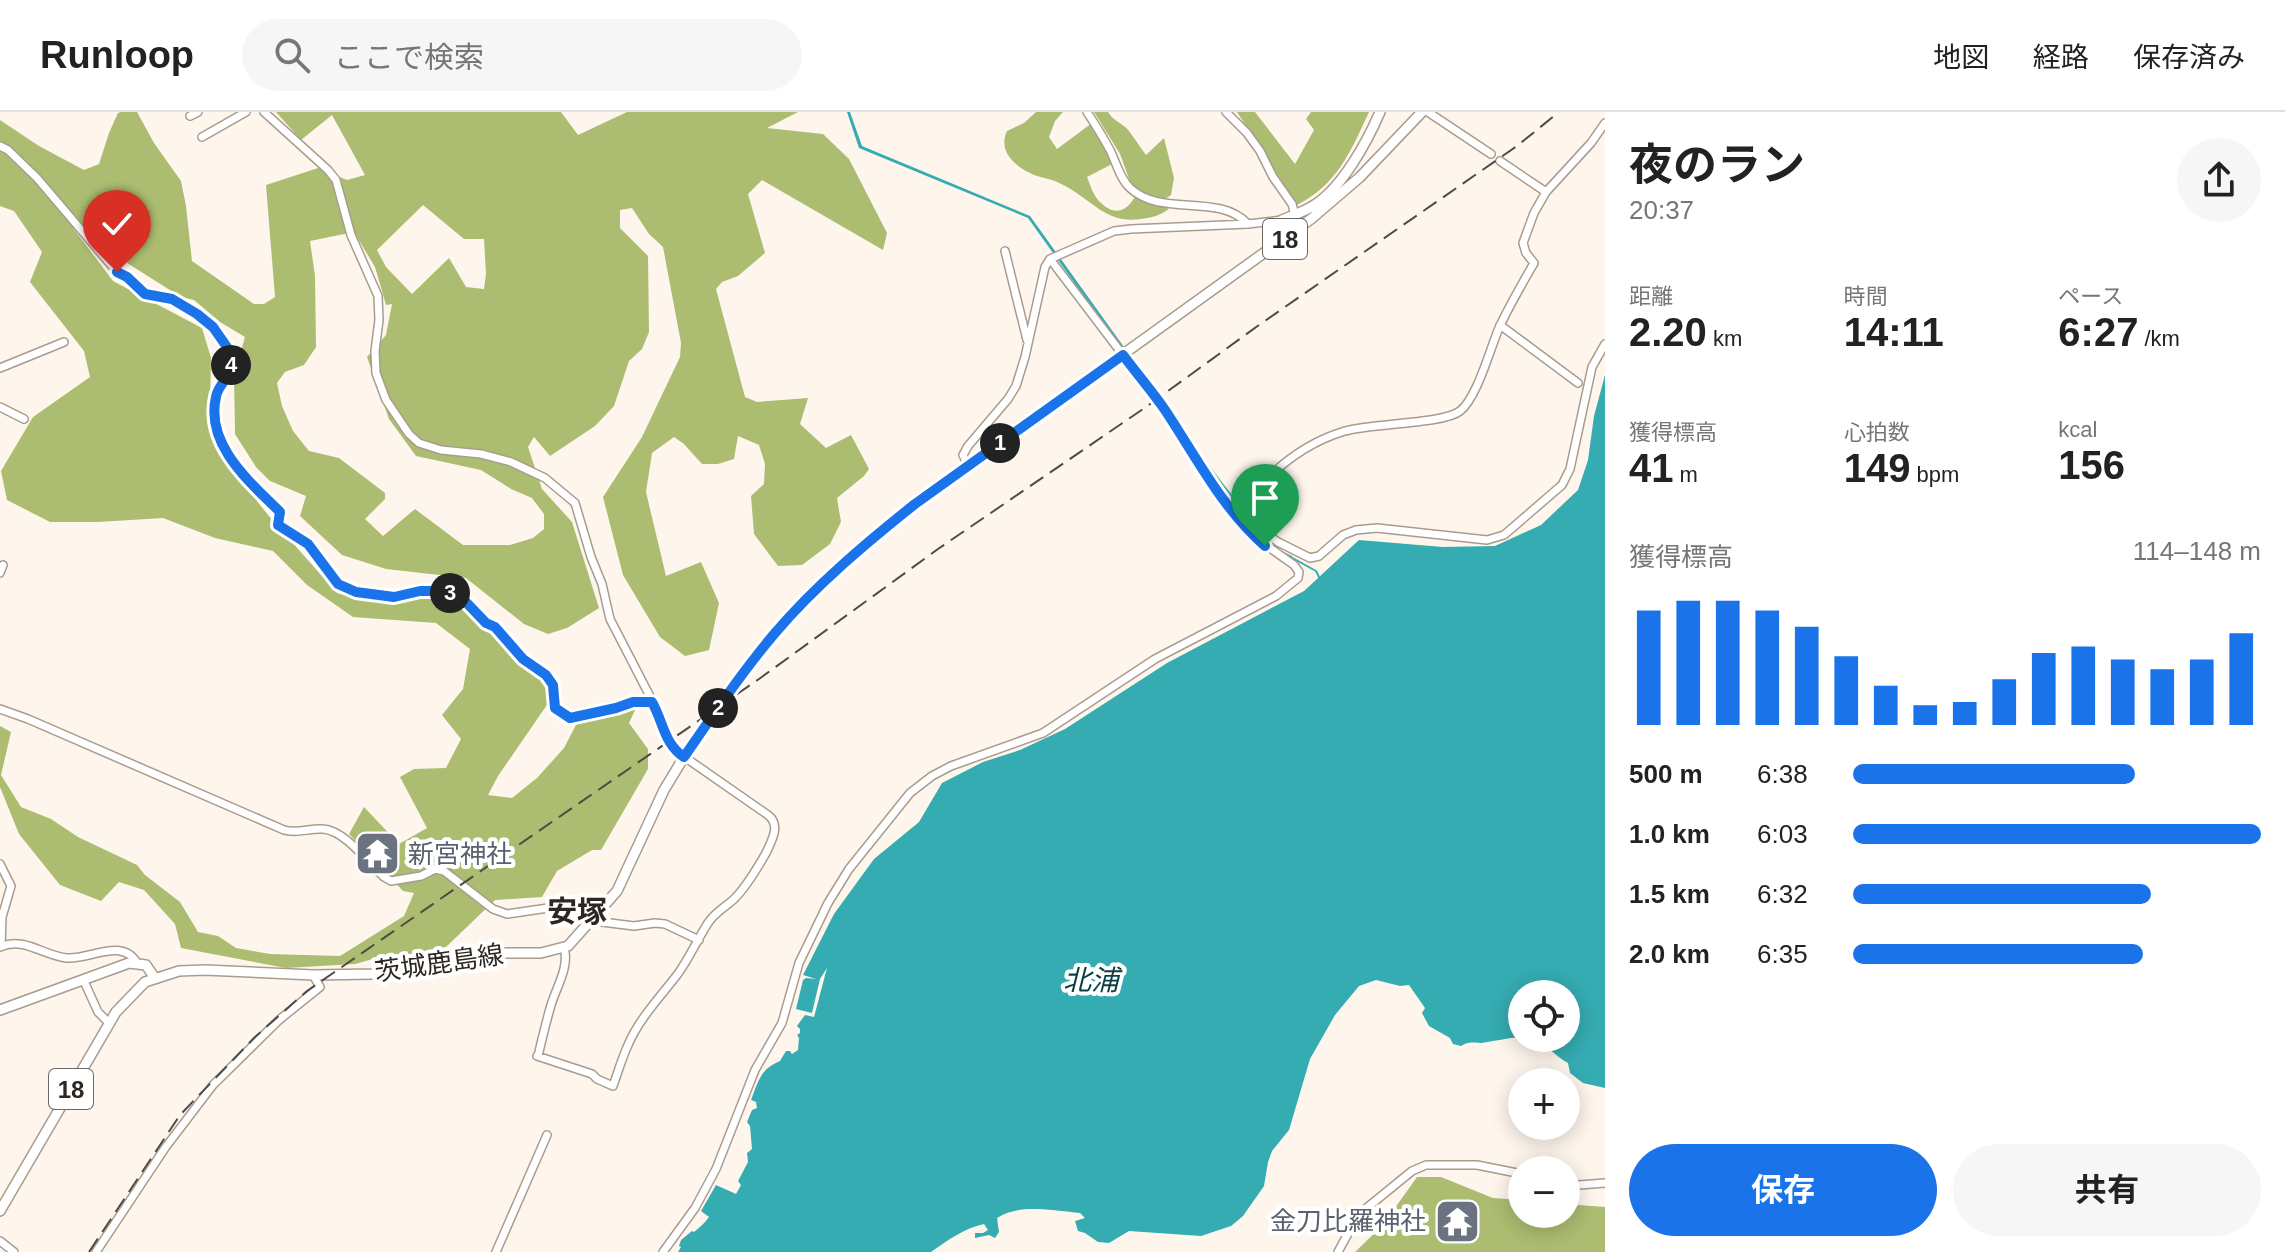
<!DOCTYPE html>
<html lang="ja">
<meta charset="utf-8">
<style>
body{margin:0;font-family:Helvetica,"Noto Sans JP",sans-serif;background:#f6f6f6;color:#222;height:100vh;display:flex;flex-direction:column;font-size:30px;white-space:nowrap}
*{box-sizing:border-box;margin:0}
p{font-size:26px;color:#767676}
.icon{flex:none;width:44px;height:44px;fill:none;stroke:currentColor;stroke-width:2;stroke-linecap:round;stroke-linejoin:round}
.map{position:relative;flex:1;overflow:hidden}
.panel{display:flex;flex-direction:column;background:#fff;width:680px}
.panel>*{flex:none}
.controls{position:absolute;left:1508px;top:868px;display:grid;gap:16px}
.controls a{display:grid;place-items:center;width:72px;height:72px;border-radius:50%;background:#fff;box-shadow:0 4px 20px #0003;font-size:40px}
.pin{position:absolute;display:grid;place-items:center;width:68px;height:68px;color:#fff;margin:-82px -34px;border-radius:50% 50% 50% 0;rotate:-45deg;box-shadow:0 0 8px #0007}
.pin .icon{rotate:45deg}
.km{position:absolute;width:40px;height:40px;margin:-20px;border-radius:50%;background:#222;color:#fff;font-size:22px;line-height:40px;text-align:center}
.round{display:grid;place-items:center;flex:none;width:84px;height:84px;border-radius:42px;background:#f6f6f6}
.head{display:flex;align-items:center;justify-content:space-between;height:136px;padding:0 24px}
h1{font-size:44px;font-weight:700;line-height:60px}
.stats{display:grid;grid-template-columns:repeat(3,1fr);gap:12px;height:136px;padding:8px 24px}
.stats div{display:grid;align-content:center}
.stats b{font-size:40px;font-weight:700}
.stats small{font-size:22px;font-weight:400}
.stats p{font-size:22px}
.chart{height:224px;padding:16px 24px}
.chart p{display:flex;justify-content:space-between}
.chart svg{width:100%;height:144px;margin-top:8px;stroke:#1a73e8;stroke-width:6}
.cta{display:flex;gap:16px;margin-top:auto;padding:16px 24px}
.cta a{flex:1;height:92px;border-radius:48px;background:#1a73e8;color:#fff;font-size:32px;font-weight:700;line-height:92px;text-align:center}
.cta a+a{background:#f6f6f6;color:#222}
ul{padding:0 24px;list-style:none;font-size:26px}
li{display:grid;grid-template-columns:128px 96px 1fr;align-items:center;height:60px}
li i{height:20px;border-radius:10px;background:#1a73e8}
header{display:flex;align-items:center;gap:48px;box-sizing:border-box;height:112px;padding:0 40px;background:#fff;border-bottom:2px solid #e0e0e0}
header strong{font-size:38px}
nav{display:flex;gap:44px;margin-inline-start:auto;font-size:28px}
.search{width:560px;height:72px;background:#f6f6f6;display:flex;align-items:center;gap:20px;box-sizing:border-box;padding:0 28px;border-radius:44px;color:#767676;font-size:30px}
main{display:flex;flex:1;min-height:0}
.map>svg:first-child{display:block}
.forest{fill:#acbd71;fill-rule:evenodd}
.water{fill:#35abb2}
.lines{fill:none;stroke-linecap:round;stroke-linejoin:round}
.stream{stroke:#35abb2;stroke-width:2}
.minor-casing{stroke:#a99c8f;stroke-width:10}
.major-casing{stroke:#a99c8f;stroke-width:12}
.minor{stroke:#fff;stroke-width:7}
.major{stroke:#fff;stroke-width:9}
.rail{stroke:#4f4a44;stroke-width:2;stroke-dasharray:16 8;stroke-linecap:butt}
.route-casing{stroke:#fff;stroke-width:16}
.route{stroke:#1a73e8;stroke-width:10}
.labels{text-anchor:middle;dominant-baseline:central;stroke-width:8;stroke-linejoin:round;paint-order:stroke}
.shield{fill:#fff;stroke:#6b6864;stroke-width:2}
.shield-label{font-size:24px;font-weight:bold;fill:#2c2722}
.worship-label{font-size:26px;fill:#5b616d;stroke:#fff;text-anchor:start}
.street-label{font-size:26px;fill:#2c2722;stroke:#fff}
.water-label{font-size:28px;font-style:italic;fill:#093f42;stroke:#fff}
.quarter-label{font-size:30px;font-weight:bold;fill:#2c2722;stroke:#fff}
</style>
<header>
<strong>Runloop</strong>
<div class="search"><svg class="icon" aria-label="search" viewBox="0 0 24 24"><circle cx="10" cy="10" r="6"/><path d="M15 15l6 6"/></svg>ここで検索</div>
<nav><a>地図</a><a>経路</a><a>保存済み</a></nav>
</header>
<main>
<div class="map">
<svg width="1605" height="1140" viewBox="0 0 1605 1140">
<rect width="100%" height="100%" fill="#fef6ed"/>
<path class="forest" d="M121 0H137L154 31 181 69 186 94 192 149 254 192H264L275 185 266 73 318 56 347 68 365 63 332 3 301 28 276 0H561L578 23 627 0H798L767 16 823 22 849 47 887 121 883 138 762 68 748 82 765 141 738 164 722 170 716 177 745 285 757 290 808 286 800 312 826 336 851 323 869 357 864 364 837 386 841 410 830 432 802 453 778 454 754 422 751 384 764 372 765 352 759 333 738 324 734 347 718 352H702L684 332 674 325 652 341 646 380 666 464 701 450 719 491 709 538 685 544 660 525 623 463 603 385 642 325 680 245 681 231 663 135 649 122 632 96 620 98V116L648 144 649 220 642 237 629 249 614 294 595 314 550 344 534 325 528 335 542 377 572 410 599 496 567 516 548 522 524 512 466 466 386 457 342 443 300 404 306 384 270 369 256 355 235 322 234 264 245 225 220 210 194 188 181 185 127 151 149 110 148 104H137L110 129 91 116H73L113 169 202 216 211 246 210 298 222 345 268 403 337 481 377 490 440 483 470 499 489 517 492 516 522 554 546 568 551 587 498 664 488 683 512 686 537 666 564 636 578 609 636 596 629 611 648 637V657L601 738H592L557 759 542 785 495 788 447 834 430 844 387 843 355 852 286 856 181 836 175 812 144 778 119 770 101 789 60 773 19 722 0 675V614L11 620 1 663 21 695 51 707 78 725 137 753 145 763 180 790 198 820 218 824 236 836 270 842 340 844 404 804 414 781 403 779 349 722 364 695 399 732 427 716 400 665 414 657 446 656 461 627 442 603 463 577 470 537 436 511 353 505 307 473 273 439 215 426 163 406 98 410H50L7 388 1 359 33 305 90 265 84 239 30 170 42 140 14 99 0 94V8L39 34 84 58 99 52 109 21 118 1ZM423 93 464 127H484L486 162 484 177 466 175 449 146 412 182 386 155 377 138ZM354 120 375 155 386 193 392 192 386 223 367 245 389 307 416 344 481 358 511 377 532 386 544 402V417L533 426 510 433H463L415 397 383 424 365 407 385 387V381L339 346 309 339 293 319 282 294 277 271 285 260 304 253 316 235 315 164 310 129Z
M1036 0H1063L1055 9 1049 25 1057 37 1092 11 1114 51 1087 65C1090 72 1093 83 1099 89 1114 105 1127 100 1136 83L1169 97C1161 103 1151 106 1141 107 1105 113 1089 84 1059 71 1050 66 1039 66 1030 61 1013 53 998 38 1007 19L1024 11Z
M1094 0H1108C1114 10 1122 10 1129 19 1135 27 1140 35 1146 43L1164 26 1174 66 1171 83 1162 89 1148 87 1132 75 1120 42Z
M1237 0H1255L1295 52 1314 18 1306 7 1311 0H1369C1351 39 1337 73 1297 93Z
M1417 1065H1441L1493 1086 1522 1088V1102H1566V1092L1605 1095V1140H1355L1382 1114Z"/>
<path class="water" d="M847 0H850L862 34 1030 104 1205 348 1265 426 1275 436 1292 444 1290 447 1273 438 1263 427 1202 350 1028 106 859 36Z
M1605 263V976L1583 971 1570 961 1568 951C1555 944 1546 932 1532 926H1566V882H1522V925C1507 926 1495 929 1481 931 1472 931 1469 929 1461 934L1453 932 1450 926 1429 914 1422 901 1425 896 1409 873 1400 874 1376 868 1359 874 1335 903 1310 947 1289 1018 1272 1039 1268 1050 1264 1074 1243 1104 1231 1114 1201 1124 1129 1119 1109 1131 1098 1130 1085 1121 1078 1119 1075 1109 1085 1106 1080 1101C1055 1099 1019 1091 997 1106L999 1120 995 1126 989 1123 975 1126V1121H983L988 1118 984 1112C964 1116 947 1129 931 1140H678L681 1135 679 1134 681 1128 692 1119 694 1120C699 1116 705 1111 709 1105L701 1099 716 1073 736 1082 741 1073 738 1069 748 1050 747 1041 752 1037 750 1014 747 1010 752 998 757 996 756 990 751 988C759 967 761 957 780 949L786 939H790L792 942 798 938 799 926 797 923 800 921V917L797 914 805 903 814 905 827 856 820 867 812 901 796 897 803 868 806 866 816 867 803 863 834 802 874 747 919 710 942 671 983 650 1020 638 1065 617 1167 551 1304 479 1359 428 1443 435 1495 434 1541 413 1578 378 1588 348 1594 304Z"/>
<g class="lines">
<path class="stream" d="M1289 444 1316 459 1319 465"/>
<defs>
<path id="minor" d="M264 0 328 58 336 68 351 123 378 184 379 208 375 239 376 261 386 288 409 322 419 331 441 338 481 342 511 350 545 366 575 391 591 445 602 472 610 507 657 598 661 614 673 637 768 703C781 713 772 728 766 741 758 755 747 774 735 786 726 795 715 800 708 811 697 828 689 847 677 863 660 885 639 907 628 933 622 946 618 960 613 974L597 967 592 962 537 944
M1087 0C1095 12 1103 25 1110 38 1116 50 1120 67 1130 76 1162 106 1218 80 1248 112
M1226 0 1247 21 1260 39 1273 65 1292 92 1295 103
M1428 0 1491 42
M190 4 198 0
M202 25 246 0
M0 34 8 38 37 66 117 160 127 165 145 182 172 187 197 202 213 215 229 238 232 258C227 266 218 276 216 285 205 333 250 370 280 400L278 413 308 432 338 472 343 475 356 480 394 485 420 479H444L462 486 486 511 495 515 523 547 546 563 553 573 555 596 570 606 616 596 633 590H652
M1500 49 1546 80
M1005 139 1027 228
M1500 213 1578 271
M0 256 64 230
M0 295 24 307
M968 354 963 343 968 334 1008 287 1016 274 1025 245 1045 155 1050 147 1114 119 1131 117 1248 112 1282 108
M1245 395 1264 420 1278 430 1310 446 1319 444 1343 423 1356 418 1377 416 1487 428 1504 423 1562 373 1570 357 1592 255 1605 232
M1236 404C1245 395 1250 385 1259 375 1283 349 1311 329 1345 319 1372 311 1444 312 1460 299 1477 286 1490 237 1499 216 1509 194 1522 172 1534 151L1526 141 1523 131 1534 101 1546 80 1591 31 1605 11
M0 461 3 453
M0 597 28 607 284 718C297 722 309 716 323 717 344 718 368 750 384 765L391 769 421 764 435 757 444 759 493 797 507 802 555 795 586 808 634 814 655 811 665 812 699 828
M0 752 11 774 2 805 1 834
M0 835C23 824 44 844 67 846 89 848 122 825 137 851
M83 867 98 900 109 911
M538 944C542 927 546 910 551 893 556 876 570 854 564 836
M1566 1071 1579 1073 1605 1071
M0 1129 14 1140
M96 1140 165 1036 213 973 279 908 320 875 313 863
M496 1140 547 1023
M663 1140 695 1096 716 1057 755 958 782 911 799 851 828 791 849 757 910 681 932 664 951 654 1043 621 1155 547 1276 484 1298 466 1299 460 1294 453 1253 424 1211 374 1164 297 1050 147
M1338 1140 1358 1103 1412 1059 1426 1053H1477L1522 1062"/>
<path id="major" d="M1288 125 1282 108C1294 103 1306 99 1316 92 1343 74 1367 30 1380 0
M0 898 129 851 146 853 154 865
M0 1099 116 900 145 870 179 859 205 858 313 863 374 862 416 856 484 841H541L568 834 617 779 664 678 684 645 762 536 816 478 888 414 915 392 1311 107 1360 65 1422 0"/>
</defs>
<use href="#minor" class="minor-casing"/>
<use href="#major" class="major-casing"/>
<use href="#minor" class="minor"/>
<use href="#major" class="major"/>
<path class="rail" d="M89 1140 180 1003 255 925 307 879 759 567 938 437 1146 295 1259 213 1517 34 1559 0"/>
</g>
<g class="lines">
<defs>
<path id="route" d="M117 160 127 165 145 182 172 187 197 202 213 215 229 238 232 258C227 266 217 276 216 285 205 333 250 370 280 400L278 413 308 432 338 472 356 480 394 485 420 479H444L462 486 486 511 495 515 523 547 546 563 553 573 555 596 570 606 616 596 633 590H652C663 609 664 632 684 645 713 603 742 560 775 521 816 473 866 431 915 392L1123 243C1137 262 1152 279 1165 298 1197 346 1221 395 1265 434"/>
</defs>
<use href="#route" class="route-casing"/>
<use href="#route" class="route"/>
</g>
<defs>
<symbol id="temple-square" viewBox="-11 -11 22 22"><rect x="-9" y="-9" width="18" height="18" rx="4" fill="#6b7280" stroke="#fff"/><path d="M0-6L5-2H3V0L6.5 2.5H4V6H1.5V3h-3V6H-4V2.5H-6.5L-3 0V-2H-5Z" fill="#fff"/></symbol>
</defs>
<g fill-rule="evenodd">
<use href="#temple-square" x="352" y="716" width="51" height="51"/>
<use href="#temple-square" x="1432" y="1084" width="51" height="51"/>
</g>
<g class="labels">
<g class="shield">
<rect x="1263" y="107" width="44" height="40" rx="6"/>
<rect x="49" y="957" width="44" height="40" rx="6"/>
</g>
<g class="shield-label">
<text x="1285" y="127">18</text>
<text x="71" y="977">18</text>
</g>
<g class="worship-label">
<text x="408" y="742">新宮神社</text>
<text x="1426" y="1109" text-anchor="end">金刀比羅神社</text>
</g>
<g class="street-label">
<text transform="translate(439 851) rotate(-8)">茨城鹿島線</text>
</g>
<g class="water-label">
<text x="1091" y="868">北浦</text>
</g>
<g class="quarter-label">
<text x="577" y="799">安塚</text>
</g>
</g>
</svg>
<div class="controls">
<a><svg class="icon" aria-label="locate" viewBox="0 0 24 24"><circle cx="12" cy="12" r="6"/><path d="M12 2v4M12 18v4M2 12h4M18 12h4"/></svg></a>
<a>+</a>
<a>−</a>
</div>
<div class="pin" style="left:1265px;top:434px;background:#1e9e55"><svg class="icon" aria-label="arrive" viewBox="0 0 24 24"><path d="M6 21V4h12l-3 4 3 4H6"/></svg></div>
<div class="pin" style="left:117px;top:160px;background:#d93025"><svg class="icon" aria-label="check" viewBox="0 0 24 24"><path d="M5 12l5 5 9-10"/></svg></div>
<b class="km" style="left:1000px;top:331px">1</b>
<b class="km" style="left:718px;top:596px">2</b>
<b class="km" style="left:450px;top:481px">3</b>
<b class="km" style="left:231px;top:253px">4</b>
</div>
<section class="panel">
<div class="head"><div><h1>夜のラン</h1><p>20:37</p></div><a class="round"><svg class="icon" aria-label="share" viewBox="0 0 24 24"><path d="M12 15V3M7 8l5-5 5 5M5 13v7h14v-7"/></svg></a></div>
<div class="stats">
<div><p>距離</p><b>2.20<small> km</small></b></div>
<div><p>時間</p><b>14:11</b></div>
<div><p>ペース</p><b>6:27<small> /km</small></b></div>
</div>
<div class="stats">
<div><p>獲得標高</p><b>41<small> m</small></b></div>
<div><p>心拍数</p><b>149<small> bpm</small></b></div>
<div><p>kcal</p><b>156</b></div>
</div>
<div class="chart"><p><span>獲得標高</span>114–148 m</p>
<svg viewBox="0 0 160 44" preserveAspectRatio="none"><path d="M5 44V9M15 44V6M25 44V6M35 44V9M45 44V14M55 44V23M65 44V32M75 44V38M85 44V37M95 44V30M105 44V22M115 44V20M125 44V24M135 44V27M145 44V24M155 44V16"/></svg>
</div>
<ul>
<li><b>500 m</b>6:38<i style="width:69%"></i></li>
<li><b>1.0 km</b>6:03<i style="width:100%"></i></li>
<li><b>1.5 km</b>6:32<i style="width:73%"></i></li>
<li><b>2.0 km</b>6:35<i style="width:71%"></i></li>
</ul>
<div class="cta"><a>保存</a><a>共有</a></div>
</section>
</main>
